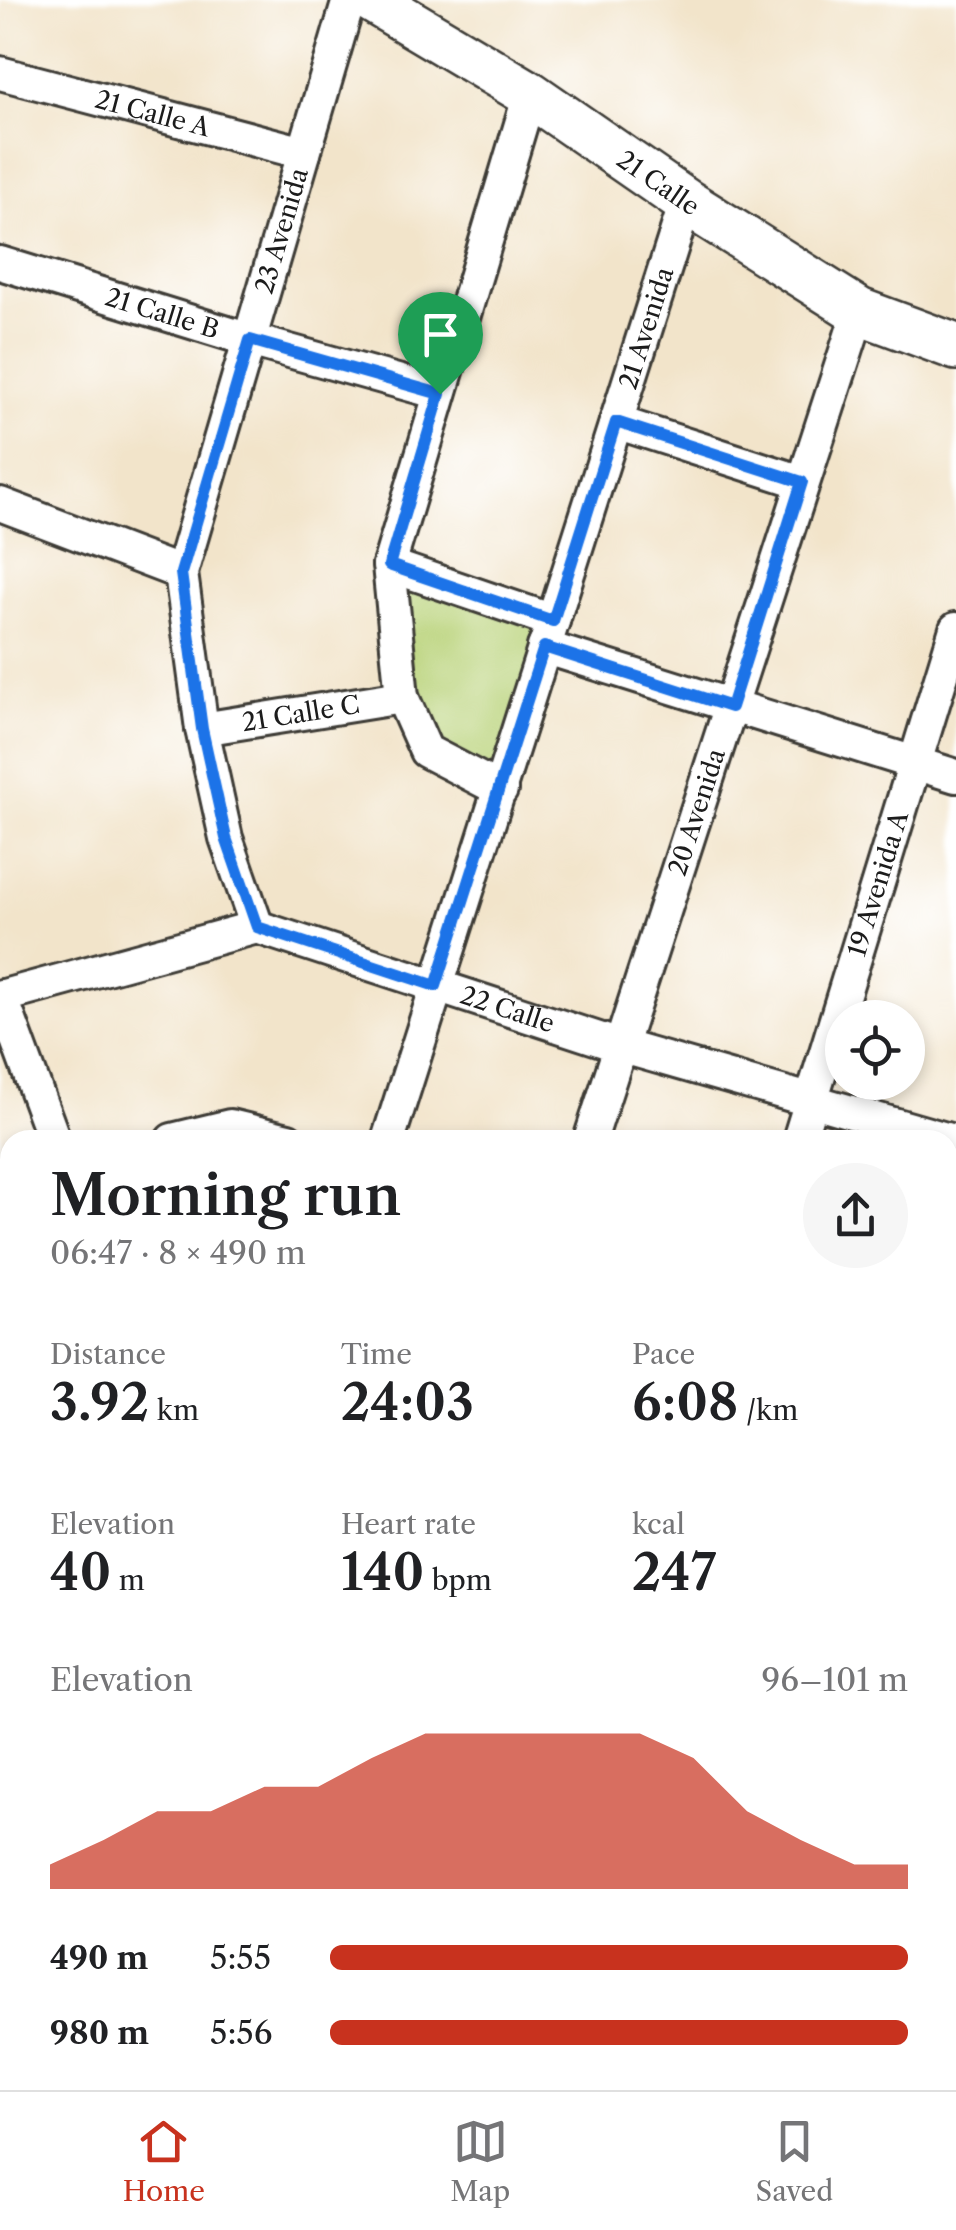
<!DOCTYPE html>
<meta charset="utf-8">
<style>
body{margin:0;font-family:"Libre Caslon Text",serif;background:#f6f6f6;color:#202124;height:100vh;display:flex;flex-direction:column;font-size:38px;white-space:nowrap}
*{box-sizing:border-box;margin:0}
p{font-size:32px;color:#757577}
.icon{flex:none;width:55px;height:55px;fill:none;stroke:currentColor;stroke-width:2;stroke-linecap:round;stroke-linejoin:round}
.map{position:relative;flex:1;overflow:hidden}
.drawer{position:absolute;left:0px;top:1130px;width:958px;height:960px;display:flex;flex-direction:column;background:#fff;border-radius:30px 30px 0 0;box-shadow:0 5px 15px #0003}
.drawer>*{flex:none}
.controls{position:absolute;left:825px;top:1000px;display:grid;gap:20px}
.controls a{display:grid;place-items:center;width:100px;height:100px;border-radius:50%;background:#fff;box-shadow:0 5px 15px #0003;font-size:50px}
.pin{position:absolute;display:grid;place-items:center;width:85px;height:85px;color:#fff;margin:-102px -42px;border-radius:50% 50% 50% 0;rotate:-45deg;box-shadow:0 0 10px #0007}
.pin .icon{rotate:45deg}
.round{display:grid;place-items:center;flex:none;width:105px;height:105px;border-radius:52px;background:#f6f6f6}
.overview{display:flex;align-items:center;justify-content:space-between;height:170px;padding:0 50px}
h1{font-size:55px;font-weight:600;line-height:75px}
.metrics{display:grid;grid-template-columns:repeat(3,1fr);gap:15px;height:170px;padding:10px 50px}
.metrics div{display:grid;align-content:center}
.metrics b{font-size:50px;font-weight:600}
.metrics small{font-size:28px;font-weight:400}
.metrics p{font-size:28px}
.chart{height:280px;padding:20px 50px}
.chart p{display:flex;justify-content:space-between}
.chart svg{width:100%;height:180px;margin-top:10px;fill:#c8321e;opacity:.7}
ul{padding:0 50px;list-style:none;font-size:32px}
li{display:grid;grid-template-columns:160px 120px 1fr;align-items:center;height:75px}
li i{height:25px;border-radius:12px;background:#c8321e}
.tabs{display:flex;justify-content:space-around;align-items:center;height:140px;border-top:2px solid #e0e0e0;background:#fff;font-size:28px;color:#757577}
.tabs a{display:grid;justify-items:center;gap:5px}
.tabs .selected{color:#c8321e}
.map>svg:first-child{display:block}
.green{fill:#b7d176;stroke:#6a7649;stroke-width:2.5}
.forest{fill:#91b367;stroke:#566842;stroke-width:2.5}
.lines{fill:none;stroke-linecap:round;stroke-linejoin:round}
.street-casing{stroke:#3c3a36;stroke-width:38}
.secondary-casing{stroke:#3c3a36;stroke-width:50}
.street{stroke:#fff;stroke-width:32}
.secondary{stroke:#fff;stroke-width:45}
.route-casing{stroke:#fff;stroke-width:20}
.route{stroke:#1a73e8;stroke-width:12}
.labels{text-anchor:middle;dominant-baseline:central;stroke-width:8;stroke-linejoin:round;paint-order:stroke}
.street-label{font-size:25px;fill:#1c1c1c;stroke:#fff}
</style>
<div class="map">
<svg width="956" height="2090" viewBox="0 0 956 2090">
<rect width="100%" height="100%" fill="#fff"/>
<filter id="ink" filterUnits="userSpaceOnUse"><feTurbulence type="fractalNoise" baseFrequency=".01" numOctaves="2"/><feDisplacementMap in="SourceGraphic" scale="20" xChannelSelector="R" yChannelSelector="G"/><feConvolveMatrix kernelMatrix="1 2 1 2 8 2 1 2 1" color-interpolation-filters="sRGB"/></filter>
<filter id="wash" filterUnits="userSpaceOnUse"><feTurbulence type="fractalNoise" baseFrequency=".0048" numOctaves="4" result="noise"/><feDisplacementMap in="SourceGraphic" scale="40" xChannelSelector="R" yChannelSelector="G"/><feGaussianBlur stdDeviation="2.25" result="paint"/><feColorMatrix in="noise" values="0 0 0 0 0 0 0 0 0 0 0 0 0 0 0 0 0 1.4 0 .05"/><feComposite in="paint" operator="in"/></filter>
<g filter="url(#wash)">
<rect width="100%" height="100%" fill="#f2e4ca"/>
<path class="green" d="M389 565 553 621 501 790 426 751Z"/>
<path class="forest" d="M956 1661V1986L948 1987V1664Z
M388 2080H818L811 2090H381Z"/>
</g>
<g filter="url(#ink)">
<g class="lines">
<defs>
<g id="street">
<path id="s1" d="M0 73 304 153"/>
<path id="s2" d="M0 263 250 340 440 393"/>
<path d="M616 422 802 482"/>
<path d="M0 504 181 573"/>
<path d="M389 565 553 621"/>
<path d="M544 647 956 776"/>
<path id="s3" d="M202 729 402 697"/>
<path d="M501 790 426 751 402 697 389 565 530 94"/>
<path id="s4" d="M257 927 226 838 202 729 181 573 349 0"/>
<path d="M1 996 54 1140"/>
<path id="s5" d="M0 997 257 927 620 1046 956 1142"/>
<path d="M172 1140 230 1126 288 1140"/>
<path id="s6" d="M388 1140 686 202"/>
<path id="s7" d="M590 1140 859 311"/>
<path id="s8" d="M799 1140 956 629"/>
<path d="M0 1197 10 1192"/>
<path d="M948 1310 956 1283"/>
<path d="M0 1315 10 1318"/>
<path d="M0 1513 10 1516"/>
<path d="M0 1689 10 1656"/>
<path d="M0 1964 10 1971"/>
<path d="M240 2080 258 2086 285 2085 289 2080"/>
</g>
<g id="secondary">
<path id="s9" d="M372 0 530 94 686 202 859 311 956 347"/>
</g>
</defs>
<use href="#street" class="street-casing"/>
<use href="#secondary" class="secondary-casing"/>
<use href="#street" class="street"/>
<use href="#secondary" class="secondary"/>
</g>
</g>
<g class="lines" filter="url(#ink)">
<defs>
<path id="route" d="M250 340 440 394 389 565 553 621 616 422 802 482 731 707 544 647 436 986 257 927 226 838 202 729 181 573Z"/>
</defs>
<use href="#route" class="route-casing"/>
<use href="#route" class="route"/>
</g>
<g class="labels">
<g class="street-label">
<text stroke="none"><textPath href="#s1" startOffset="158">21 Calle A</textPath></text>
<text stroke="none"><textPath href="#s9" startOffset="340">21 Calle</textPath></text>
<text stroke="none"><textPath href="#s4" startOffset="720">23 Avenida</textPath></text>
<text stroke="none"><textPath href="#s2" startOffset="170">21 Calle B</textPath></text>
<text stroke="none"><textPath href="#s6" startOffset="852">21 Avenida</textPath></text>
<text stroke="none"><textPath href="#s3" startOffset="100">21 Calle C</textPath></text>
<text stroke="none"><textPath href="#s7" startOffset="345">20 Avenida</textPath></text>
<text stroke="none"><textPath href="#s8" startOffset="268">19 Avenida A</textPath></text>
<text stroke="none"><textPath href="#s5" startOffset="530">22 Calle</textPath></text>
</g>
</g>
</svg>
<div class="controls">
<a><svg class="icon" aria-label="locate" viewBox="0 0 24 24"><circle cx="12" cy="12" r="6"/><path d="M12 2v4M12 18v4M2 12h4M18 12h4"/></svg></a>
</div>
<div class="pin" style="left:440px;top:394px;background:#1e9e55"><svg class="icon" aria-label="arrive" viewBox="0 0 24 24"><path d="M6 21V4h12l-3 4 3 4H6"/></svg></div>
<section class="drawer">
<div class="overview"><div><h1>Morning run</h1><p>06:47 · 8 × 490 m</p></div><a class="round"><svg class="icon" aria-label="share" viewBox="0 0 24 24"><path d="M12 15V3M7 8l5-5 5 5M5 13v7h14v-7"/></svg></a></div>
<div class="metrics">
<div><p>Distance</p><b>3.92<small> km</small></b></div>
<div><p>Time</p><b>24:03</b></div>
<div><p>Pace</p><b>6:08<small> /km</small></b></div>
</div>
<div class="metrics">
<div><p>Elevation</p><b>40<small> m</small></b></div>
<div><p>Heart rate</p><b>140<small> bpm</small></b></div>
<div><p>kcal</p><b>247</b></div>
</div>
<div class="chart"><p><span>Elevation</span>96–101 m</p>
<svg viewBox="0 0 160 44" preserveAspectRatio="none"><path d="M0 44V38L10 32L20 25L30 25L40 19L50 19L60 12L70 6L80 6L90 6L100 6L110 6L120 12L130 25L140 32L150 38L160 38V44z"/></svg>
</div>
<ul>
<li><b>490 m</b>5:55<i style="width:100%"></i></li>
<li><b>980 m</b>5:56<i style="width:100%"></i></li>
</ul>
</section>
</div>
<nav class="tabs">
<a class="selected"><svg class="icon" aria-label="home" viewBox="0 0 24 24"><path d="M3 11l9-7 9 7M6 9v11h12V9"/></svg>Home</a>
<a><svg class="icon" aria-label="map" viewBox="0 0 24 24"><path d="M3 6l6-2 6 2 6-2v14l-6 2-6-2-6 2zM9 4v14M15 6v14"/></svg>Map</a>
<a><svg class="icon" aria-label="saved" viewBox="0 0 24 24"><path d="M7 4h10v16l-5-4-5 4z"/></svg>Saved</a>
</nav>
